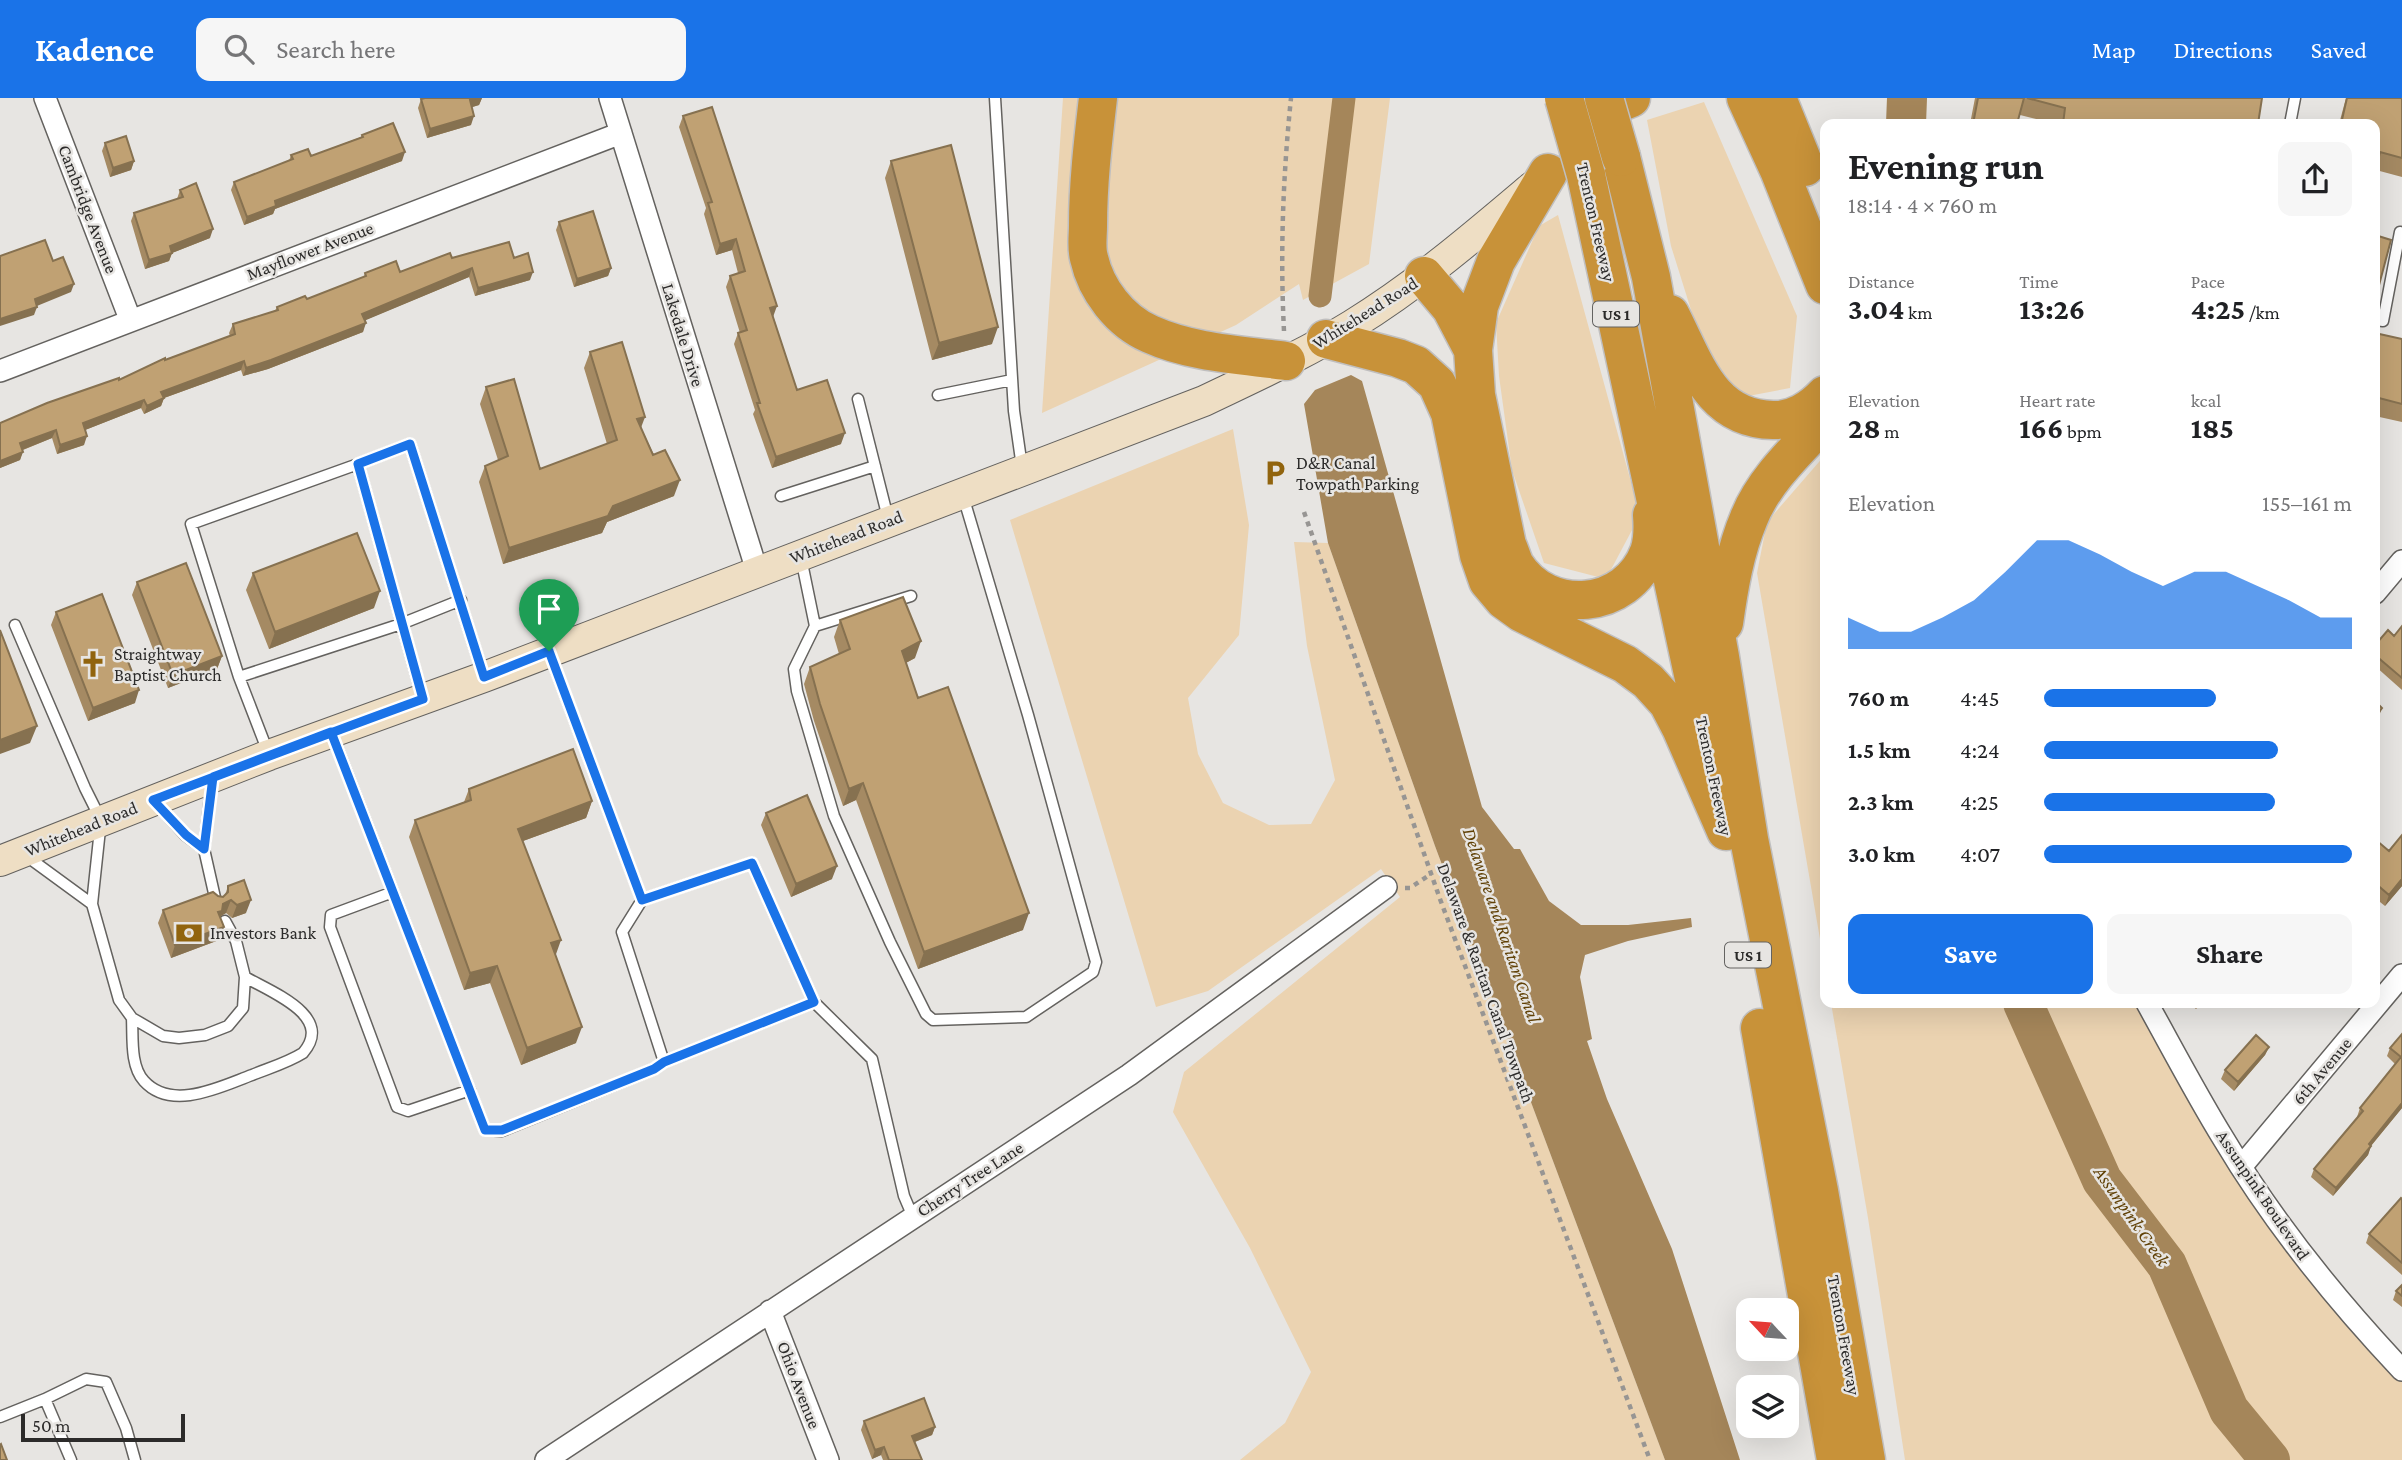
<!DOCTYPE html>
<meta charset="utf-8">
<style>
body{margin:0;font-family:"Crimson Pro",serif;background:#f6f6f6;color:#202124;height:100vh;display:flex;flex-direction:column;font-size:26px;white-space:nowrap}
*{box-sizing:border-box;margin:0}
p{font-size:23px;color:#757577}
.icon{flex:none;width:38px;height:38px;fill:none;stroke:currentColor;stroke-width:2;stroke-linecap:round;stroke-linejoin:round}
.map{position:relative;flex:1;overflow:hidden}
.panel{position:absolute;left:1820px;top:21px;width:560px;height:889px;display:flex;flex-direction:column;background:#fff;border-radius:14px;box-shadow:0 7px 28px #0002}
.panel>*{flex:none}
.needle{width:46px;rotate:296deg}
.fabs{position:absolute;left:1736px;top:1200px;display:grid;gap:14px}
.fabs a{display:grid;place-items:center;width:63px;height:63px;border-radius:14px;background:#fff;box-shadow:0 7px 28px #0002;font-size:35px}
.scale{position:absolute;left:21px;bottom:18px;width:164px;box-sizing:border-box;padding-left:7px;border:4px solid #2c2b2a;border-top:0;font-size:19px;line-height:24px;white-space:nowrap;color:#2c2b2a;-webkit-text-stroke:5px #e7e5e2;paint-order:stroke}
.pin{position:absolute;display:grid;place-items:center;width:60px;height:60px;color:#fff;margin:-72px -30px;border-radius:50% 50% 50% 0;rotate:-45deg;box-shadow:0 0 7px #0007}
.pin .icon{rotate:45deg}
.round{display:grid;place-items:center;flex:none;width:74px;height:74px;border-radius:14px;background:#f6f6f6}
.head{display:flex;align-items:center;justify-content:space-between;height:119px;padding:0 28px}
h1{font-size:38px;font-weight:700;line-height:52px}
.figures{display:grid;grid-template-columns:repeat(3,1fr);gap:10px;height:119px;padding:7px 28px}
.figures div{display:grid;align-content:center}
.figures b{font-size:30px;font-weight:700}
.figures small{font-size:19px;font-weight:400}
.figures p{font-size:19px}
.chart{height:196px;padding:14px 28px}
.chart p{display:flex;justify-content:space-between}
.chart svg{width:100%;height:126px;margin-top:7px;fill:#1a73e8;opacity:.7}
.primary-button{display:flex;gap:14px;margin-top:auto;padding:14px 28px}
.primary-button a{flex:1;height:80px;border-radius:14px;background:#1a73e8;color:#fff;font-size:28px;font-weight:700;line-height:80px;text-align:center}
.primary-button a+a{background:#f6f6f6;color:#202124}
ul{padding:0 28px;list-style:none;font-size:23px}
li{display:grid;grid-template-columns:112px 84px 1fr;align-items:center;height:52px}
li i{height:18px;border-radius:9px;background:#1a73e8}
header{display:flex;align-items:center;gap:42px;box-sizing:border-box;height:98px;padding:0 35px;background:#1a73e8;color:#fff}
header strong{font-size:33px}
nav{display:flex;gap:38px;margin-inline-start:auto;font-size:24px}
.search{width:490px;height:63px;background:#f6f6f6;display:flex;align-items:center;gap:18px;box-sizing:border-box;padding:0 24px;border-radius:14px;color:#757577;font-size:26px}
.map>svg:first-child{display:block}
.green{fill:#ebd3b1}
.water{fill:#a5865a}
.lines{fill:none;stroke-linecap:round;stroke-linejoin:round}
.canal{stroke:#a5865a;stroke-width:23}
.river{stroke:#a5865a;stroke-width:40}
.service-casing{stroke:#64625f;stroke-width:13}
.minor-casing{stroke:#64625f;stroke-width:24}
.secondary-casing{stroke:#64625f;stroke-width:32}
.motorway-casing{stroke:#c0bfbf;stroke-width:41}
.path{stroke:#979593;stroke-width:4.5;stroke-dasharray:5 5;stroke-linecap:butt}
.service{stroke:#fff;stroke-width:10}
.minor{stroke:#fff;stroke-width:21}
.secondary{stroke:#eedec4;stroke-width:30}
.motorway{stroke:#c89239;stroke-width:38}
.motorway-bridge-casing{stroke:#c0bfbf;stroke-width:41;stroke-linecap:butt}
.motorway-bridge{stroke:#c89239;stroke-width:38}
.wall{fill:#a58a63}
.shaded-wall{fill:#867150}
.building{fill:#c0a173;stroke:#867150;stroke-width:2}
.route-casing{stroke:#fff;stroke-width:14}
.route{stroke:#1a73e8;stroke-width:9}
.labels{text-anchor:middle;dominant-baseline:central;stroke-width:5;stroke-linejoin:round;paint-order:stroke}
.shield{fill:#e7e5e2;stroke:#646361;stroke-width:2}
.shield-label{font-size:16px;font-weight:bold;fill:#2c2b2a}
.street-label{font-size:18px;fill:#2c2b2a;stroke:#e7e5e2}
.poi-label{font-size:18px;fill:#2c2b2a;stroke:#e7e5e2;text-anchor:start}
.water-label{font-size:19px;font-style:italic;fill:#604005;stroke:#e7e5e2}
</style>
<header>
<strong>Kadence</strong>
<div class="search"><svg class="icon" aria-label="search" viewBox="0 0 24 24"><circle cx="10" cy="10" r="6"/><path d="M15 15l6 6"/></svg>Search here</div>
<nav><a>Map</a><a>Directions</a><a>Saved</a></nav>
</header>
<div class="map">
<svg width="2402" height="1362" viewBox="0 0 2402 1362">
<rect width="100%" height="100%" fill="#e7e5e2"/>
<path class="green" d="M1063 0H1390L1369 166 1303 202 1299 186 1236 227 1042 315Z
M1704 4 1797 218 1790 290 1743 299 1702 247 1671 148 1647 22Z
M1558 117 1640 417 1606 481 1544 465 1512 372 1499 278 1496 225 1539 128Z
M1233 331 1249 427 1239 537 1188 600 1198 656 1223 705 1269 727 1311 726 1335 682 1307 548 1294 444 1328 445 1435 748 1665 1362H1240L1285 1325 1311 1274 1250 1150 1173 1014 1184 974 1400 799 1381 771 1208 893 1156 909 1010 422Z
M1825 357V870L1757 475 1767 424Z
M1831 905H2151L2223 1049 2402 1271V1362H1905L1868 1120Z"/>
<path class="water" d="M1351 277 1362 283 1482 709 1514 751H1520L1549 803 1581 827H1628L1691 820 1692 829 1628 843 1585 857 1580 879 1592 941 1587 943 1607 1001 1672 1151 1740 1362H1665L1435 748 1328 445 1304 306 1315 292Z"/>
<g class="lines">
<path class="canal" d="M1320 198 1344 0"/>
<path class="river" d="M1906 26 1907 0
M2023 905 2102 1082 2167 1167 2229 1312 2270 1362"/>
<defs>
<path id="service" d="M995 0 1014 313 1022 369
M2290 26 2295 0
M2375 222 2383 223 2400 134
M938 297 1012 282
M858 301 888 420
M358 366 410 346 483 576
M781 398 875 368
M801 460 815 528 794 571 797 593 834 718 890 844 926 916 933 922 1026 919 1093 874 1096 864 1028 617 963 398
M15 527 85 690 101 722 92 806
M815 528 911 498
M239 579 401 526 461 502
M332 636 485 1032 502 1033 654 971 664 964 622 834 642 802 550 556
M268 654 239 579 191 426 358 366 422 598
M212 682 204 751 216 804
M156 705 185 737 204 751
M25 757 92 806 119 902 132 920 163 938 179 940 205 937 228 928 243 910 245 879 236 843 225 823
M393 794 331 817 330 829 397 1009 408 1013 470 992
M642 802 752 765 814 904 872 961 904 1098 913 1119
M132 920C133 939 130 968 144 983 172 1014 222 988 252 977 269 970 287 965 303 955 335 918 271 894 245 879
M664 964 814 904
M45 1301 86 1281 106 1284 126 1330 135 1362
M0 1319 45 1301 71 1362"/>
<path id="minor" d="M45 0 130 221
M610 0 757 473
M0 273 621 35
M2375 495 2402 463
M2147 905C2172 950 2196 996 2223 1040 2273 1124 2335 1201 2402 1272
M2241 1069 2402 877
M770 1213 828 1362
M546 1362 1129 977 1386 789"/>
<path id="secondary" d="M0 763 269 657 484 579 1204 303C1254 279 1305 256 1352 227 1417 187 1474 138 1532 89"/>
<path id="motorway" d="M1098 0C1093 43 1088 85 1088 128 1088 138 1086 150 1089 160 1096 192 1120 223 1150 236 1192 255 1242 257 1286 263
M1746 0 1779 72 1825 187
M1777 0 1805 69
M1621 4 1631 0
M1621 59 1651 179 1720 559 1749 741 1819 1093 1866 1362
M1548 75 1496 163 1479 208 1473 252 1476 297 1507 447C1510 453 1512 461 1515 467 1548 519 1627 512 1649 454 1653 442 1653 429 1652 417
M1586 77 1714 674
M1424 178 1451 210 1473 252
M1670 216C1695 264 1710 321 1773 322 1793 323 1812 311 1825 297
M1326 241 1398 260 1416 267 1437 286 1450 315 1479 457 1488 483 1504 502 1522 515 1625 566 1648 583 1668 605 1681 630 1726 733
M1724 525C1729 489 1735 453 1749 420 1764 382 1798 351 1825 322
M1760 930 1836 1362"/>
</defs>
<use href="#service" class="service-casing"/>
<use href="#minor" class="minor-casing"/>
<use href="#secondary" class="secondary-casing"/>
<use href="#motorway" class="motorway-casing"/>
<path class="path" d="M1284 233C1280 155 1283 78 1291 0
M1304 414 1440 801 1650 1362
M1405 790H1410L1431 776"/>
<use href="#service" class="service"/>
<use href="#minor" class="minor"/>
<use href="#secondary" class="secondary"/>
<use href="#motorway" class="motorway"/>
<defs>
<path id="motorway-bridge" d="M1564 0 1586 77
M1604 0 1621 59"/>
</defs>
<use href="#motorway-bridge" class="motorway-bridge-casing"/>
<use href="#motorway-bridge" class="motorway-bridge"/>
</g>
<path class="wall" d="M425 0H482L479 7 472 9 471 27 427 40 418 10 421 1Z
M1975 0H2262L2258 26H2057L2020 17 2017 26H1970Z
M2346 0H2402V79L2376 72 2375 26H2339Z
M683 18 773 218 797 292 841 346 772 370 753 316 755 312 734 246 738 235H740L726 189 730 178 738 175 732 152 716 157 704 116 706 110 679 29Z
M362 37 402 63 275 111 273 116 244 127 231 92 234 84 289 63 291 57 311 58 361 39Z
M105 45 134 63 131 72 110 79 102 53Z
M891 63 992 246 932 262 885 80Z
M180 92 210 140 172 155 169 163 145 171 131 123 134 115 177 101Z
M559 124 611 170 608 178 574 189 556 132Z
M452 160H514L530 182 475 198 469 179 365 222 363 234 268 271 243 278 241 272 164 300 161 308 144 316 141 310 85 332 84 347 57 356 52 340 23 352 20 362 0 370V325L119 282 165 262 230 238 229 235 233 226 275 213 277 209 307 201 364 179 365 175 400 174Z
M2375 235 2402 241V324L2375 318Z
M590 254 641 330 674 398 607 424 602 435 503 466 479 384 485 368 498 362 480 306 486 289 540 371 607 346 584 270Z
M253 475 374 510 269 551 246 492Z
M137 484 222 558 217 571 168 590 132 497Z
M56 514 135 605 88 623 51 527Z
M840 522 915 560 906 565 918 600 1023 832 918 871 856 702 843 708 814 623 804 586 810 569 839 556 834 539Z
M2402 528V592L2375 568V547L2394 538Z
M469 691 592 703 586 720 523 743 555 857 576 945 521 967 490 885 464 892 409 739 415 722 464 704Z
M766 715 832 781 791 799 761 727Z
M2375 744 2389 753 2402 788 2385 808 2375 800Z
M228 788 246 815 232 820 226 815 221 818 219 842 171 860 158 825 163 812 218 798 223 799 225 797Z
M2189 905H2202L2196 911Z
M2402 936V1010L2371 1048 2368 1057 2333 1098 2311 1079 2314 1071 2358 1020 2357 1019 2360 1010 2395 966 2387 958 2390 950Z
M2269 949 2265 957 2234 993 2221 981 2225 972Z
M2402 1101V1177L2366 1145 2369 1136Z
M2402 1187V1209L2393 1202 2396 1193Z
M864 1323 935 1329 932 1337 915 1344 922 1362H883L881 1357 872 1361 861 1332Z"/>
<path class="shaded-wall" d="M477 0H482L479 7 466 11 470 2Z
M474 18 471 27 427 40 430 31Z
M405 54 402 63 275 111 273 116 244 127 247 119 275 103Z
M134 63 131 72 110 79 113 70Z
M213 131 210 140 172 155 169 163 145 171 149 162 170 148Z
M736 141 732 152 716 157 720 146Z
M472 170 469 179 359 225 362 216Z
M611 170 608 178 574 189 577 181Z
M533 174 530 182 475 198 478 190Z
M74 186 71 194 32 210 35 201Z
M777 208 773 219 770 210Z
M37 209 34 217 0 228V221Z
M366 225 363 234 268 271 243 278 246 270Z
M998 229 992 246 932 262 939 245Z
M244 263 241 272 164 300 161 308 144 316 147 308 161 294Z
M144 302 141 310 80 334 83 325Z
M645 319 639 335 637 321Z
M56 332 52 340 17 354 20 345Z
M845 335 841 346 772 370 776 359Z
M87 338 84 347 57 356 60 347Z
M23 354 20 362 0 370V363Z
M680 382 674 398 607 424 602 435 503 466 509 450Z
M380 493 374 510 269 551 275 534Z
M921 543 915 560 896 570 902 553Z
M222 558 217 571 168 590 173 577Z
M139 592 135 605 88 623 93 610Z
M2382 610 2379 618 2375 624V619Z
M37 628 30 645 0 656V642Z
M863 685 856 702 843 708 849 691Z
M592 703 586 720 512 747 518 731Z
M837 768 832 781 791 799 796 786Z
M2402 781V788L2385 808 2389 797Z
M231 802 226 815 221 818 218 826V814L223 806Z
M251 802 246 815 232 820 237 807Z
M1029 815 1023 832 918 871 924 854Z
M224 829 219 842 171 860 175 847Z
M561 842 555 859 551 845Z
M497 868 490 885 464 892 470 875Z
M582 929 576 945 521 967 527 950Z
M2269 949 2265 957 2234 993 2238 984Z
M2402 1005V1010L2365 1055 2369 1046Z
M2371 1048 2368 1057 2333 1098 2336 1090Z
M935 1329 932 1337 909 1346 912 1338Z
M884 1349 881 1357 872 1361 875 1352Z"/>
<path class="building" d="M425 0H477L470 2 474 18 430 31 421 1Z
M1978 0H2024L2017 26H1973Z
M2027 0H2262L2258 26H2063L2065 10Z
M2347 0H2402V60L2380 54 2375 75V26H2341Z
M712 9 777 208 770 210 797 292 827 282 845 335 776 359 757 305H760L738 235 747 232 730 178 745 173 736 141 720 146 708 105 712 104 683 18Z
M393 25 405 54 275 103 276 108 247 119 234 84 293 61 291 57 308 51 311 58 363 39 362 37Z
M126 38 134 63 113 70 105 45Z
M951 47 998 229 939 245 891 63Z
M196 85 213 131 170 148 172 155 149 162 134 115 183 99 180 92Z
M593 113 611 170 577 181 559 124Z
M2375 137 2391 142 2378 191 2375 190Z
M45 142 53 163 63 159 74 186 35 201 37 209 0 221V158Z
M509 144 514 160 528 155 533 174 478 190 472 170 362 216 366 225 271 262 246 270 244 263 161 294 164 300 147 308 144 302 83 325 87 338 60 347 56 332 20 345 23 354 0 363V325L47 305 119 280V282L165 260V262L235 236 233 226 278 212 277 209 305 198 307 201 366 178 365 175 396 163 400 174 450 155 452 160Z
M2375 235 2402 241V306L2375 299Z
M622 244 645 319 637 321 653 357 665 352 680 382 613 408 608 418 509 450 485 368 508 358 486 289 514 281 540 371 617 342 590 254Z
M357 435 380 493 275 534 253 475Z
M186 465 222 558 173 577 137 484Z
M102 496 139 592 93 610 56 514Z
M903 499 921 543 902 553 918 600 948 589 1029 815 924 854 863 685 849 691 820 606 810 569 850 551 840 522Z
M2402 528V580L2375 557V547L2388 532 2394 538Z
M0 532 37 628 0 642Z
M2375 603 2382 610 2375 619Z
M573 651 592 703 518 731 561 842 551 845 582 929 527 950 497 868 470 875 415 722 471 702 469 691Z
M807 697 837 768 796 786 766 715Z
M2402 737V781L2389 797 2375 785V744L2376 742 2389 753Z
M244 782 251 802 237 807 231 802 223 806 222 813 218 814 224 829 175 847 163 812 213 794 218 798 223 799 228 794V788Z
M2402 936V1005L2369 1046 2371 1048 2336 1090 2314 1071 2363 1013 2360 1010 2401 959 2390 950Z
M2256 937 2269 949 2238 984 2225 972Z
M2401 1100 2402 1101V1165L2369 1136Z
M2402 1187V1198L2396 1193Z
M924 1300 935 1329 912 1338 922 1362H889L884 1349 875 1352 864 1323Z
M1 1346 7 1362H0V1347Z"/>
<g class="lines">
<defs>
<path id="route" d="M549 553 484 579 410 346 358 366 423 601C332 634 243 668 153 702L186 737 204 751 213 679 331 634 485 1032H502L654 971 664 964 814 904 752 765 642 802 549 553"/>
</defs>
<use href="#route" class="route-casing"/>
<use href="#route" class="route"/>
</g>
<defs>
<symbol id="parking-bare" viewBox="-9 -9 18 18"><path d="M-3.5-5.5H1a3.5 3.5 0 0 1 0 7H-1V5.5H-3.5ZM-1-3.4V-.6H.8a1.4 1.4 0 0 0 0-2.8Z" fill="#91640e" stroke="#e7e5e2" stroke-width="2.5" paint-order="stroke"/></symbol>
<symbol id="church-bare" viewBox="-9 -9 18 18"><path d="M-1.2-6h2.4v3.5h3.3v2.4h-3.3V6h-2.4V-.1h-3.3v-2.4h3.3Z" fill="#91640e" stroke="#e7e5e2" stroke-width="2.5" paint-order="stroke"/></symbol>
<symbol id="bank-bare" viewBox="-9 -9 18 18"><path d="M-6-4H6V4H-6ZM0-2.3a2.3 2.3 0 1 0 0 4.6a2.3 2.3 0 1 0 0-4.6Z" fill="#91640e" stroke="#e7e5e2" stroke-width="2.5" paint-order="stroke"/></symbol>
</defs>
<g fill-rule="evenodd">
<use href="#parking-bare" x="1256" y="356" width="38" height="38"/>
<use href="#church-bare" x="74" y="547" width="38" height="38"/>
<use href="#bank-bare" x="170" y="816" width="38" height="38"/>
</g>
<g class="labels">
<g class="shield">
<rect x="1593" y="203.5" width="46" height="25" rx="5"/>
<rect x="1725" y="844.5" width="46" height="25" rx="5"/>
</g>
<g class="shield-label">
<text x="1616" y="216">US 1</text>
<text x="1748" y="857">US 1</text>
</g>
<g class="street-label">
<text transform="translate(88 111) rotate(69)">Cambridge Avenue</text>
<text transform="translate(1596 124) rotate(77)">Trenton Freeway</text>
<text transform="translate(310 153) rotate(-21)">Mayflower Avenue</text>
<text transform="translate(1365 215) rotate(-32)">Whitehead Road</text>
<text transform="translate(683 237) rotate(73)">Lakedale Drive</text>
<text transform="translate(846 439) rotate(-21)">Whitehead Road</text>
<text transform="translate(1714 678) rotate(78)">Trenton Freeway</text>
<text transform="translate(81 731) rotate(-22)">Whitehead Road</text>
<text transform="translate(1486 885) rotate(70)">Delaware &amp; Raritan Canal Towpath</text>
<text transform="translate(2322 973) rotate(-50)">6th Avenue</text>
<text transform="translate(970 1081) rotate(-33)">Cherry Tree Lane</text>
<text transform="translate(2263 1097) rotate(56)">Assunpink Boulevard</text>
<text transform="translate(1844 1237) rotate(80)">Trenton Freeway</text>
<text transform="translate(799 1287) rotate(69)">Ohio Avenue</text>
</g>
<g class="poi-label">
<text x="1296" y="365">D&amp;R Canal<tspan x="1296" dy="21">Towpath Parking</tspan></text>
<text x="114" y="556">Straightway<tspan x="114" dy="21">Baptist Church</tspan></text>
<text x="210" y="835">Investors Bank</text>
</g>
<g class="water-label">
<text transform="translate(1502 827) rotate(71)">Delaware and Raritan Canal</text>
<text transform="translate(2132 1118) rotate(55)">Assunpink Creek</text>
</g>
</g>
</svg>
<div class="fabs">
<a><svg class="needle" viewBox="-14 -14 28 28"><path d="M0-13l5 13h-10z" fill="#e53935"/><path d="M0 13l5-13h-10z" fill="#757577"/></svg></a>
<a><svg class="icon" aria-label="layers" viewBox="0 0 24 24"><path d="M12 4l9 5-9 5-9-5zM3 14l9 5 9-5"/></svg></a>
</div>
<div class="scale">50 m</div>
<div class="pin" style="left:549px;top:553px;background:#1e9e55"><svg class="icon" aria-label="arrive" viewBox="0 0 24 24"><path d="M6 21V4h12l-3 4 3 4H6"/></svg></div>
<section class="panel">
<div class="head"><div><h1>Evening run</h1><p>18:14 · 4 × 760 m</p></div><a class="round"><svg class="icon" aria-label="share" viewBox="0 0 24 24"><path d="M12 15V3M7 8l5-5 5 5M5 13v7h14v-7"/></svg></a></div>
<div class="figures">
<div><p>Distance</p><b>3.04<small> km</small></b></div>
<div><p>Time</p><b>13:26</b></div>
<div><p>Pace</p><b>4:25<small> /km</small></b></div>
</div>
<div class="figures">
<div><p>Elevation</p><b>28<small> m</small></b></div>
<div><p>Heart rate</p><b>166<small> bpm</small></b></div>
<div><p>kcal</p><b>185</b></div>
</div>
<div class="chart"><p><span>Elevation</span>155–161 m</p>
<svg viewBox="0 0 160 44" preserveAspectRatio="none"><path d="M0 44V33L10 38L20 38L30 33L40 27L50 17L60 6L70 6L80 11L90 17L100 22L110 17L120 17L130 22L140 27L150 33L160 33V44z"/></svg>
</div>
<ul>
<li><b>760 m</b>4:45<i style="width:56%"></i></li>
<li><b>1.5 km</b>4:24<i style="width:76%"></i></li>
<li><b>2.3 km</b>4:25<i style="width:75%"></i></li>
<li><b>3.0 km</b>4:07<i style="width:100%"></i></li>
</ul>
<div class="primary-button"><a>Save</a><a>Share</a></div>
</section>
</div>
